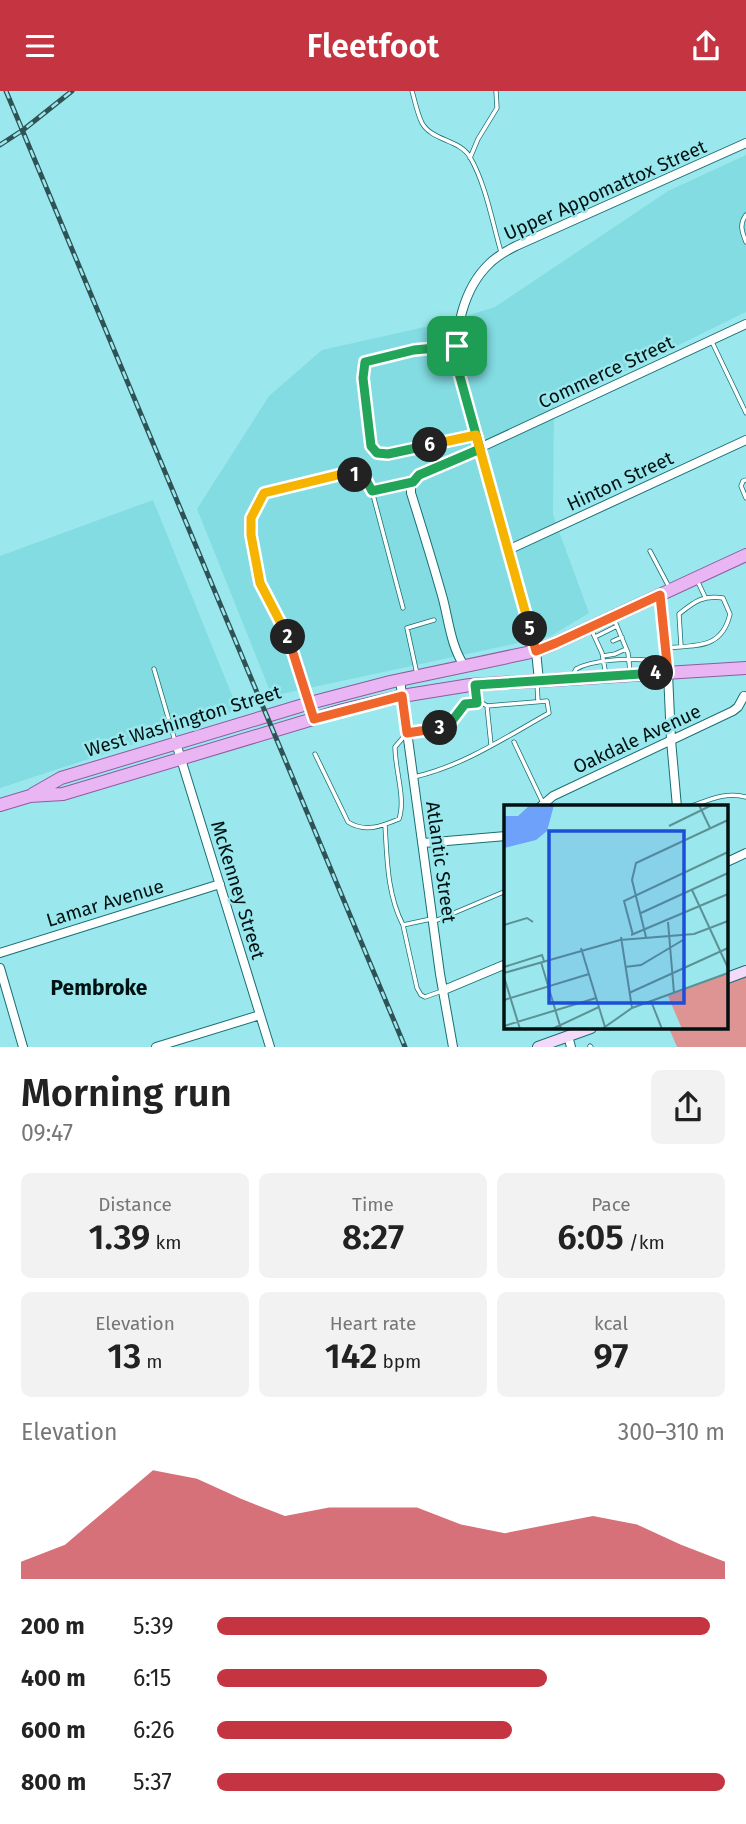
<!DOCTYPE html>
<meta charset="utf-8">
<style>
body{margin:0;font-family:"Fira Sans",sans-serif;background:#f2f2f2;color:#222;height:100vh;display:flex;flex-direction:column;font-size:26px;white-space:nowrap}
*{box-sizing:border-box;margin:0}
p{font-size:23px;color:#767676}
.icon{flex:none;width:38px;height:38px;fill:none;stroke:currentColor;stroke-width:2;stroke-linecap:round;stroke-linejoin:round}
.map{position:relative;height:956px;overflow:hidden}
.details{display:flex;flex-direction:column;background:#fff;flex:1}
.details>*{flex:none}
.pin{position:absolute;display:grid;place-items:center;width:60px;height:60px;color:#fff;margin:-30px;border-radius:14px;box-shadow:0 4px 10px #0006}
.km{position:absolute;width:35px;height:35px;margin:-18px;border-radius:50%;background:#222;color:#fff;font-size:19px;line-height:35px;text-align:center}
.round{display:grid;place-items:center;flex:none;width:74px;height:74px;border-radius:10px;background:#f2f2f2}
.summary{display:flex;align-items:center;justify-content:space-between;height:119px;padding:0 21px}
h1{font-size:38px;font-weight:600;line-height:52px}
.stats{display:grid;grid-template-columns:repeat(3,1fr);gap:10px;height:119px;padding:7px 21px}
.stats div{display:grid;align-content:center;border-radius:10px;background:#f2f2f2;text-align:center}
.stats b{font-size:35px;font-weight:600}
.stats small{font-size:19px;font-weight:400}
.stats p{font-size:19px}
.chart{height:196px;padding:14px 21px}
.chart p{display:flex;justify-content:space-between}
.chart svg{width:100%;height:126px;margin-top:7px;fill:#c53541;opacity:.7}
ul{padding:0 21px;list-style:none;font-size:23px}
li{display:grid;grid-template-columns:112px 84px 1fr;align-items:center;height:52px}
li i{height:18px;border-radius:9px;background:#c53541}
header{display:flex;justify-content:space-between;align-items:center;height:91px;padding:0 21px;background:#c53541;color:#fff;font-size:32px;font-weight:600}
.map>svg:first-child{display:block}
.built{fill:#82dce2}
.green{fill:#dd9492}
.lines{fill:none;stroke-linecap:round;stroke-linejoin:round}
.lane-casing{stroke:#196f74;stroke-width:5}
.street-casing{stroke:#196f74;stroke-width:10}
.secondary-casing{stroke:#196f74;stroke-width:12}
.primary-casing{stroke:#8e5c9f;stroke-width:14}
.lane{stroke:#fff;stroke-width:3.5}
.street{stroke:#fff;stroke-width:8}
.secondary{stroke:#f4daf9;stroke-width:10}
.primary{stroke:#e9b5f3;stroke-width:12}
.rail-casing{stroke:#2f5254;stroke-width:5}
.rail{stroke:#9ae8ed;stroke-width:2.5;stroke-dasharray:8;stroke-linecap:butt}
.split-1-casing{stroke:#fff;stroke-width:14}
.split-2-casing{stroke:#fff;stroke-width:14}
.split-3-casing{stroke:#fff;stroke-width:14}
.split-4-casing{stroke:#fff;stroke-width:14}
.split-5-casing{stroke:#fff;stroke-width:14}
.split-6-casing{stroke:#fff;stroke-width:14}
.split-7-casing{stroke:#fff;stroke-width:14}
.split-1{stroke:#22a559;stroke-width:9}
.split-2{stroke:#f5b400;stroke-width:9}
.split-3{stroke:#f0652b;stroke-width:9}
.split-4{stroke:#22a559;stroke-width:9}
.split-5{stroke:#f0652b;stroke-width:9}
.split-6{stroke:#f5b400;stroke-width:9}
.split-7{stroke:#22a559;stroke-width:9}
.labels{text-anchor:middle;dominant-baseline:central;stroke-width:5;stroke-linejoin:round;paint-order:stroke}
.street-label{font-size:19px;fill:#001112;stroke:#9ae8ed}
.neighbourhood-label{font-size:21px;font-weight:bold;fill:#001112;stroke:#9ae8ed}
.inset-road{fill:none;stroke:#5c9295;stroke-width:2}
.view{fill:#1d4ed8;fill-opacity:0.15;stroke:#1d4ed8;stroke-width:3.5}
.inset-edge{fill:none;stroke:#001112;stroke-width:3.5}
</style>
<header><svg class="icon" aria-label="menu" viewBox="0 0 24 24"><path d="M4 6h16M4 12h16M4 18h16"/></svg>Fleetfoot<svg class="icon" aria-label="share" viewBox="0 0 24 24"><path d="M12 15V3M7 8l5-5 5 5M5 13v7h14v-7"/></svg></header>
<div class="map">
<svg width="746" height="956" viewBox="0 0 746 956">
<rect width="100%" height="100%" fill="#9ae8ed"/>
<path class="built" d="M746 64V221L554 315 553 424 589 522 551 545 272 605 197 418 269 305 322 259 447 231 495 216 668 100Z
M153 409 238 619 0 697V465Z"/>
<path class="green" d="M746 885V956H677L669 937H727V893Z"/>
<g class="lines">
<defs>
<path id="lane" d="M412 0C415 10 417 22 422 32 432 50 459 48 470 66 486 94 492 130 501 161
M470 67 478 48 497 17 496 0
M746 124C739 133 742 141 746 151
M712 251 746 322
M455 255 414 259 365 270 363 287 371 355 377 362 388 363 476 344
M746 389 743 390 741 395 746 407
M372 400 403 517
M650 460 669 496
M697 489 705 506
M614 528 628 562 630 580
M591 538 602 562 606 584
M595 546 617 535
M613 550 622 546
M666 557C697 554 722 558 730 523L723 507C702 504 694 511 679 523L681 555
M603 565 615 563 626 558
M154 578 175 650
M417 583 407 537 434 529
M573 584 576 578C592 569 627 567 645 569L648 571 649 581
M537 592 538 611
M309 609 291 550 260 492 251 444V427L264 402 342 383 364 385 372 400 411 391
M487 615 491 654
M514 651 543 712
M315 663 348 731C365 742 382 735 399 728 406 708 395 679 395 656L407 642 448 635 465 613 477 612
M414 686C463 675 506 646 549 622L547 610 487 615 482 612H477L476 596
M689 716C707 710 726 700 746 706
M385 734C387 767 387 803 403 834L431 828
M435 830 506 800
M403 834 417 897 421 904 425 906 442 900
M590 955 591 956"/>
<path id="street" d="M508 459 746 349
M660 504 668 582 671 649 677 716
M465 576C451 556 449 531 443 508 433 472 422 437 411 402V396L415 387 746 233
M400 589 440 883 453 956
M539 590 536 560 457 275C454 241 463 198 489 173 497 165 506 160 516 155L746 52
M176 652 270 956
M540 716 553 705 733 620 738 616 744 605
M423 752 506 745
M727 771 746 762
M0 862 220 793
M0 877 23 956
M444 899 506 873
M568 945 571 956
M156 956 260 924"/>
<path id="secondary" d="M727 887 746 880
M538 956 591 937"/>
<path id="primary" d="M33 703 61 687 310 612 390 591 536 560 556 552 746 464
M0 714 30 705 63 703 343 619 402 605 470 594 746 577"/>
</defs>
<use href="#lane" class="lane-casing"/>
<use href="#street" class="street-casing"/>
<use href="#secondary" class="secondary-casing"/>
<use href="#primary" class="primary-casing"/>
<use href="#lane" class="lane"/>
<use href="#street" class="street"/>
<use href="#secondary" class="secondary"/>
<use href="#primary" class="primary"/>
<defs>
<path id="rail" d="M6 0 405 956
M0 54 23 39 72 0"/>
</defs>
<use href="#rail" class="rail-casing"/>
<use href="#rail" class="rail"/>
</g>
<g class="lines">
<defs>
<path id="split-1" d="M355 384 364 385 372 400 413 391 419 384 480 358 457 275V255"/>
<path id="split-2" d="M288 546 260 492 251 444V427L264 402 342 383 355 384"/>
<path id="split-3" d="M288 546 314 628 402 605 407 642 440 637"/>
<path id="split-4" d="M440 637 448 635 465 613 477 612 475 594 656 582"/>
<path id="split-5" d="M530 538 536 560 556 552 660 504 668 582H656"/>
<path id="split-6" d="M430 354 476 344 530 538"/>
<path id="split-7" d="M430 354 388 363 377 362 371 355 363 287 365 271 414 259 457 255"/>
</defs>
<use href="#split-1" class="split-1-casing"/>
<use href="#split-2" class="split-2-casing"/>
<use href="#split-3" class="split-3-casing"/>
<use href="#split-4" class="split-4-casing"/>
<use href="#split-5" class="split-5-casing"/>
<use href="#split-6" class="split-6-casing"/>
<use href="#split-7" class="split-7-casing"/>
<use href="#split-1" class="split-1"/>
<use href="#split-2" class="split-2"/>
<use href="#split-3" class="split-3"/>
<use href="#split-4" class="split-4"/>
<use href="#split-5" class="split-5"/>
<use href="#split-6" class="split-6"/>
<use href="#split-7" class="split-7"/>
</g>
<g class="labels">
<g class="street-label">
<text transform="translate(605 99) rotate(-24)">Upper Appomattox Street</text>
<text transform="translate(606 281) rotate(-25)">Commerce Street</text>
<text transform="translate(620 390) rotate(-25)">Hinton Street</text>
<text transform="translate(183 630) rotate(-17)">West Washington Street</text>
<text transform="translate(637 648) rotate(-25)">Oakdale Avenue</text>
<text transform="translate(441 771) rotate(82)">Atlantic Street</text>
<text transform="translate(238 799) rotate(73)">McKenney Street</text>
<text transform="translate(105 812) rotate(-17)">Lamar Avenue</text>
</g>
<g class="neighbourhood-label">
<text x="99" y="897">Pembroke</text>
</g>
</g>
<g transform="translate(504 714)">
<rect width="224" height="224" fill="#9ae8ed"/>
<path d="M224 168V224H178L164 191Z" fill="#dd9492"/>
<path d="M26 0H50L43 26 32 35 0 43V11H14Z" fill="#6ea1fa"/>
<path class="inset-road" d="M195 0 206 23M165 21 208 0M188 85 224 163M137 108 224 68M164 117 170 188M0 120 23 113 29 117M127 130 224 89M129 130 120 96 224 47M117 132 128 203M142 132 128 75 132 58 224 15M77 143 101 222M37 157 57 224M0 162 38 150 40 156M121 162 137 160 179 135M0 168 116 135 190 129 224 116M0 172 16 224M125 188 224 143M0 195 85 169M147 196 158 224M0 221 92 193M48 224 95 202M98 224 128 203 224 168"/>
<path class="view" d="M45 26H180V198H45Z"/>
<rect width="224" height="224" class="inset-edge"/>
</g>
</svg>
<div class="pin" style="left:457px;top:255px;background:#1e9e55"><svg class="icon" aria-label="arrive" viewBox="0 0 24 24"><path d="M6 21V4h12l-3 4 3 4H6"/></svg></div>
<b class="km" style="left:355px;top:384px">1</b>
<b class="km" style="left:288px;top:546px">2</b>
<b class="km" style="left:440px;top:637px">3</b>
<b class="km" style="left:656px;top:582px">4</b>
<b class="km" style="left:530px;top:538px">5</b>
<b class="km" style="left:430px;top:354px">6</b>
</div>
<section class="details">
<div class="summary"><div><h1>Morning run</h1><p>09:47</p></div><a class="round"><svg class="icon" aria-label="share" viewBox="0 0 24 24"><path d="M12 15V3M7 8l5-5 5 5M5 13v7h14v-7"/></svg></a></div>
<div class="stats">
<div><p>Distance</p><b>1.39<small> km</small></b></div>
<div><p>Time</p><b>8:27</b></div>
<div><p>Pace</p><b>6:05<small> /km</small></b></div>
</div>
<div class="stats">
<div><p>Elevation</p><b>13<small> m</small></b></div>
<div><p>Heart rate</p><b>142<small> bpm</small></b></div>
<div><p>kcal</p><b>97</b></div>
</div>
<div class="chart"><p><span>Elevation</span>300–310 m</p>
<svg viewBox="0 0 160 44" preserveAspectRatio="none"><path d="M0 44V38L10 32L20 19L30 6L40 9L50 16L60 22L70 19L80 19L90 19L100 25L110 28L120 25L130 22L140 25L150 32L160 38V44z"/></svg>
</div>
<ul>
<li><b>200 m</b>5:39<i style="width:97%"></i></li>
<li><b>400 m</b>6:15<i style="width:65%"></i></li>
<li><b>600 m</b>6:26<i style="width:58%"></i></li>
<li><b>800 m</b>5:37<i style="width:100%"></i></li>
</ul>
</section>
